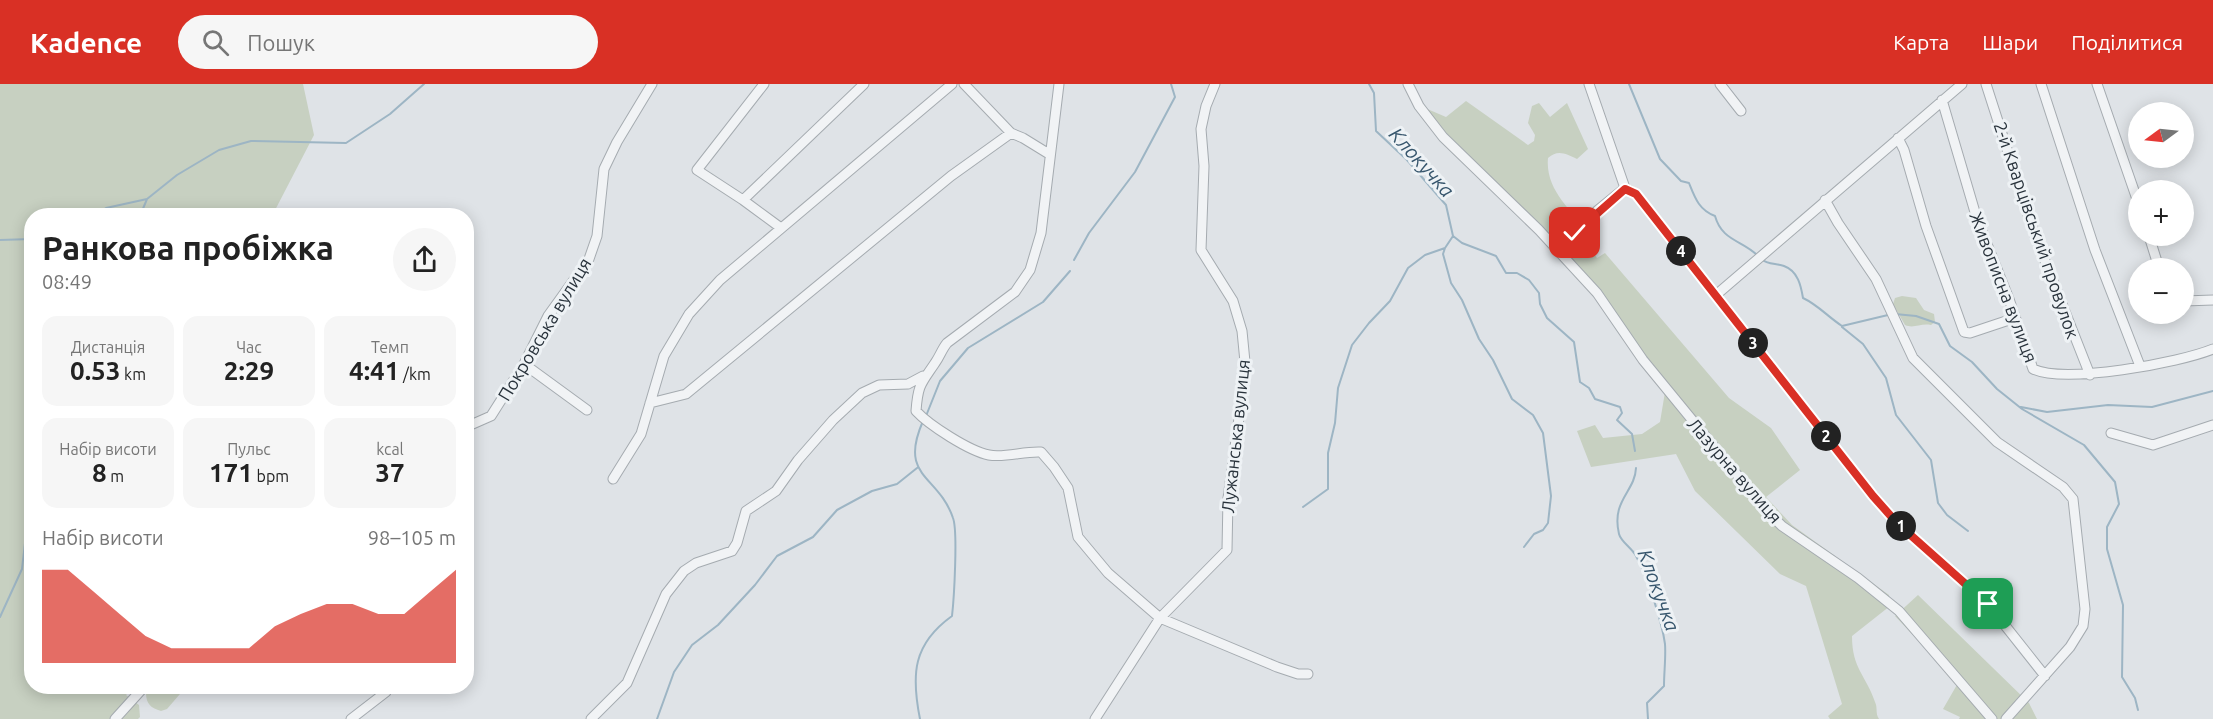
<!DOCTYPE html>
<html lang="uk">
<meta charset="utf-8">
<style>
body{margin:0;font-family:Ubuntu,sans-serif;background:#f6f6f6;color:#222;height:100vh;display:flex;flex-direction:column;font-size:22px;white-space:nowrap}
*{box-sizing:border-box;margin:0}
p{font-size:20px;color:#767676}
.icon{flex:none;width:33px;height:33px;fill:none;stroke:currentColor;stroke-width:2;stroke-linecap:round;stroke-linejoin:round}
.map{position:relative;flex:1;overflow:hidden}
.sheet{position:absolute;left:24px;top:124px;width:450px;height:486px;display:flex;flex-direction:column;background:#fff;border-radius:24px;box-shadow:0 3px 15px #0003}
.sheet>*{flex:none}
.needle{width:39px;rotate:255deg}
.fabs{position:absolute;left:2128px;top:18px;display:grid;gap:12px}
.fabs a{display:grid;place-items:center;width:66px;height:66px;border-radius:50%;background:#fff;box-shadow:0 3px 15px #0003;font-size:30px}
.pin{position:absolute;display:grid;place-items:center;width:51px;height:51px;color:#fff;margin:-26px;border-radius:12px;box-shadow:0 3px 9px #0006}
.km{position:absolute;width:30px;height:30px;margin:-15px;border-radius:50%;background:#222;color:#fff;font-size:16px;line-height:30px;text-align:center}
.round{display:grid;place-items:center;flex:none;width:63px;height:63px;border-radius:32px;background:#f6f6f6}
.summary{display:flex;align-items:center;justify-content:space-between;height:102px;padding:0 18px}
h1{font-size:33px;font-weight:600;line-height:45px}
.figures{display:grid;grid-template-columns:repeat(3,1fr);gap:9px;height:102px;padding:6px 18px}
.figures div{display:grid;align-content:center;border-radius:15px;background:#f6f6f6;text-align:center}
.figures b{font-size:26px;font-weight:600}
.figures small{font-size:16px;font-weight:400}
.figures p{font-size:16px}
.chart{height:168px;padding:12px 18px}
.chart p{display:flex;justify-content:space-between}
.chart svg{width:100%;height:108px;margin-top:6px;fill:#d93025;opacity:.7}
header{display:flex;align-items:center;gap:36px;box-sizing:border-box;height:84px;padding:0 30px;background:#d93025;color:#fff}
header strong{font-size:28px}
nav{display:flex;gap:33px;margin-inline-start:auto;font-size:21px}
.search{width:420px;height:54px;background:#f6f6f6;display:flex;align-items:center;gap:15px;box-sizing:border-box;padding:0 21px;border-radius:33px;color:#767676;font-size:22px}
.map>svg:first-child{display:block}
.green{fill:#c7d0c1}
.lines{fill:none;stroke-linecap:round;stroke-linejoin:round}
.stream{stroke:#9db5c4;stroke-width:2}
.street-casing{stroke:#a5abb0;stroke-width:11}
.street{stroke:#f1f3f5;stroke-width:9}
.route-casing{stroke:#fff;stroke-width:12}
.route{stroke:#d93025;stroke-width:8}
.labels{text-anchor:middle;dominant-baseline:central;stroke-width:6;stroke-linejoin:round;paint-order:stroke}
.street-label{font-size:18px;fill:#29333c;stroke:#eef2f5}
.water-label{font-size:20px;font-style:italic;fill:#37566d;stroke:#eef2f5}
</style>
<header>
<strong>Kadence</strong>
<div class="search"><svg class="icon" aria-label="search" viewBox="0 0 24 24"><circle cx="10" cy="10" r="6"/><path d="M15 15l6 6"/></svg>Пошук</div>
<nav><a>Карта</a><a>Шари</a><a>Поділитися</a></nav>
</header>
<div class="map">
<svg width="2213" height="635" viewBox="0 0 2213 635">
<rect width="100%" height="100%" fill="#dfe3e7"/>
<path class="green" d="M0 0H303L314 51 272 132H32V603H133L126 611 139 621 140 633 138 635H0Z
M1466 17 1528 61 1534 57 1535 51 1528 39 1532 22 1539 19 1550 33 1567 19 1588 65 1577 75C1566 70 1558 65 1548 74 1545 105 1571 127 1590 148L1585 155 1597 174 1605 169 1729 314 1771 344 1800 386 1766 413 1792 441 1889 511 1890 522 1852 552C1852 585 1866 591 1875 618 1878 624 1875 629 1879 635H1830L1828 632 1842 620 1806 502 1780 490 1695 407 1676 370 1591 383 1577 347 1595 341 1603 354 1642 350 1660 338 1665 308 1580 192 1452 68 1425 24 1446 33Z
M1902 212 1916 214 1924 226 1934 230 1935 238 1931 241C1920 239 1914 245 1905 241L1893 220 1895 214Z
M1918 511 2029 619 2037 635H1959L1960 633 1943 625 1958 599 1895 532Z
M152 603H186L167 625 161 627C151 624 146 620 146 609Z"/>
<g class="lines">
<path class="stream" d="M1369 0 1374 9 1376 47 1407 76 1446 121 1453 152 1462 159 1496 172 1506 189H1517L1529 196 1539 209 1540 220 1547 234 1574 258 1580 298 1589 304 1595 315 1620 323 1622 329 1617 336 1632 350 1635 367
M1629 0 1660 75 1681 97 1689 99C1695 114 1699 126 1715 132 1722 157 1742 156 1757 171
M94 132 106 124 147 115
M140 132 147 115 177 91 219 66 251 57 346 59 390 30 424 0
M0 156 32 155
M1445 164 1443 170 1451 199 1462 216 1479 255 1493 276 1512 315 1533 331 1543 349 1551 412 1548 439 1543 446 1534 450 1524 463
M1761 175C1768 181 1776 179 1784 182 1798 187 1801 202 1803 214 1818 221 1827 232 1842 242L1888 231
M1074 176 1089 149 1135 88 1175 13 1171 0
M1895 230 1916 232 1939 240 1950 262 1972 278 1997 305 2022 325 2084 361 2115 398 2119 420 2107 443V465L2123 521 2122 593 2135 614 2138 626
M1842 243 1863 260 1886 294 1896 331 1931 376 1938 419 1947 431 1968 447
M2021 323 2047 328 2108 321 2152 323 2213 307
M926 332 940 297 968 264 1043 218 1070 187
M1636 384C1635 408 1611 416 1619 450 1621 458 1632 464 1636 472 1647 491 1662 538 1665 560 1666 573 1664 588 1664 602L1647 619 1648 635
M1303 423 1328 405V369L1335 339 1338 304 1352 261 1369 239 1390 217 1408 184 1425 171 1445 164 1453 152
M0 533 22 485 32 399
M657 635 674 588 692 561 718 541 755 501 777 472 813 453 837 426 872 407 897 400 917 384
M920 635C911 590 913 560 952 532 954 515 958 447 953 434 938 390 898 394 923 337"/>
<defs>
<path id="street" d="M964 0 1011 49
M1059 0 1041 149 1030 186 1015 208 947 259C942 265 940 272 935 279 921 300 918 300 916 327 929 341 969 367 989 371 1005 374 1024 367 1041 368L1054 383 1068 404 1078 453 1108 489 1160 534 1277 583 1298 590H1308
M1408 0 1419 22 1443 53 1539 146 1597 209 1643 276 1766 426 1782 442 1858 494 1899 527 1992 635
M1589 0 1625 104
M1720 0 1741 27
M1986 0 2034 149 2090 291
M2041 0 2095 166 2140 282
M2097 0 2139 121
M1942 16 1977 135 2009 215 2033 285C2065 300 2179 279 2213 265
M1898 54 1904 66 1926 142 1964 248 1970 249 2015 234
M743 116 697 86 764 0
M1825 116 1838 139 1876 195 1913 274 1997 358 2063 403 2073 415 2085 525 2083 542 2070 563 2006 635
M781 144 743 116 864 0
M2149 152 2159 184
M1554 162 1578 146 1598 126 1625 104 1636 110 1868 406 1897 439 1988 520 2045 592
M1716 211 1962 0
M2184 217 2213 216
M524 280 587 326
M650 319 686 310 951 92 1011 49 1023 54 1049 70
M466 343 491 332 524 280 548 232 589 175 597 152 604 85 617 58 652 0
M2111 349 2153 361 2213 341
M613 395 641 350 664 272 689 230 720 196 952 0
M115 635 144 603
M351 635 386 608
M591 635 627 599 666 510 684 487 696 479 732 467 737 459 746 427 776 407 798 376 833 336 862 309 879 301 908 300 923 292
M1095 635 1160 534 1227 466 1228 414 1242 312 1245 278 1242 247 1233 217 1201 166 1204 82 1201 45 1206 22 1215 0"/>
</defs>
<use href="#street" class="street-casing"/>
<use href="#street" class="street"/>
</g>
<g class="lines">
<defs>
<path id="route" d="M1575 149 1625 105 1636 110 1873 412 1897 439 1988 520"/>
</defs>
<use href="#route" class="route-casing"/>
<use href="#route" class="route"/>
</g>
<g class="labels">
<g class="street-label">
<text transform="translate(2037 146) rotate(71)">2-й Кварцівський провулок</text>
<text transform="translate(2004 203) rotate(69)">Живописна вулиця</text>
<text transform="translate(544 245) rotate(-59)">Покровська вулиця</text>
<text transform="translate(1235 352) rotate(-84)">Лужанська вулиця</text>
<text transform="translate(1735 386) rotate(49)">Лазурна вулиця</text>
</g>
<g class="water-label">
<text transform="translate(1422 78) rotate(48)">Клокучка</text>
<text transform="translate(1659 506) rotate(70)">Клокучка</text>
</g>
</g>
</svg>
<div class="fabs">
<a><svg class="needle" viewBox="-14 -14 28 28"><path d="M0-13l5 13h-10z" fill="#e53935"/><path d="M0 13l5-13h-10z" fill="#767676"/></svg></a>
<a>+</a>
<a>−</a>
</div>
<div class="pin" style="left:1988px;top:520px;background:#1e9e55"><svg class="icon" aria-label="arrive" viewBox="0 0 24 24"><path d="M6 21V4h12l-3 4 3 4H6"/></svg></div>
<div class="pin" style="left:1575px;top:149px;background:#d93025"><svg class="icon" aria-label="check" viewBox="0 0 24 24"><path d="M5 12l5 5 9-10"/></svg></div>
<b class="km" style="left:1901px;top:442px">1</b>
<b class="km" style="left:1826px;top:352px">2</b>
<b class="km" style="left:1753px;top:259px">3</b>
<b class="km" style="left:1681px;top:167px">4</b>
<section class="sheet">
<div class="summary"><div><h1>Ранкова пробіжка</h1><p>08:49</p></div><a class="round"><svg class="icon" aria-label="share" viewBox="0 0 24 24"><path d="M12 15V3M7 8l5-5 5 5M5 13v7h14v-7"/></svg></a></div>
<div class="figures">
<div><p>Дистанція</p><b>0.53<small> km</small></b></div>
<div><p>Час</p><b>2:29</b></div>
<div><p>Темп</p><b>4:41<small> /km</small></b></div>
</div>
<div class="figures">
<div><p>Набір висоти</p><b>8<small> m</small></b></div>
<div><p>Пульс</p><b>171<small> bpm</small></b></div>
<div><p>kcal</p><b>37</b></div>
</div>
<div class="chart"><p><span>Набір висоти</span>98–105 m</p>
<svg viewBox="0 0 160 44" preserveAspectRatio="none"><path d="M0 44V6L10 6L20 15L30 24L40 33L50 38L60 38L70 38L80 38L90 29L100 24L110 20L120 20L130 24L140 24L150 15L160 6V44z"/></svg>
</div>
</section>
</div>
